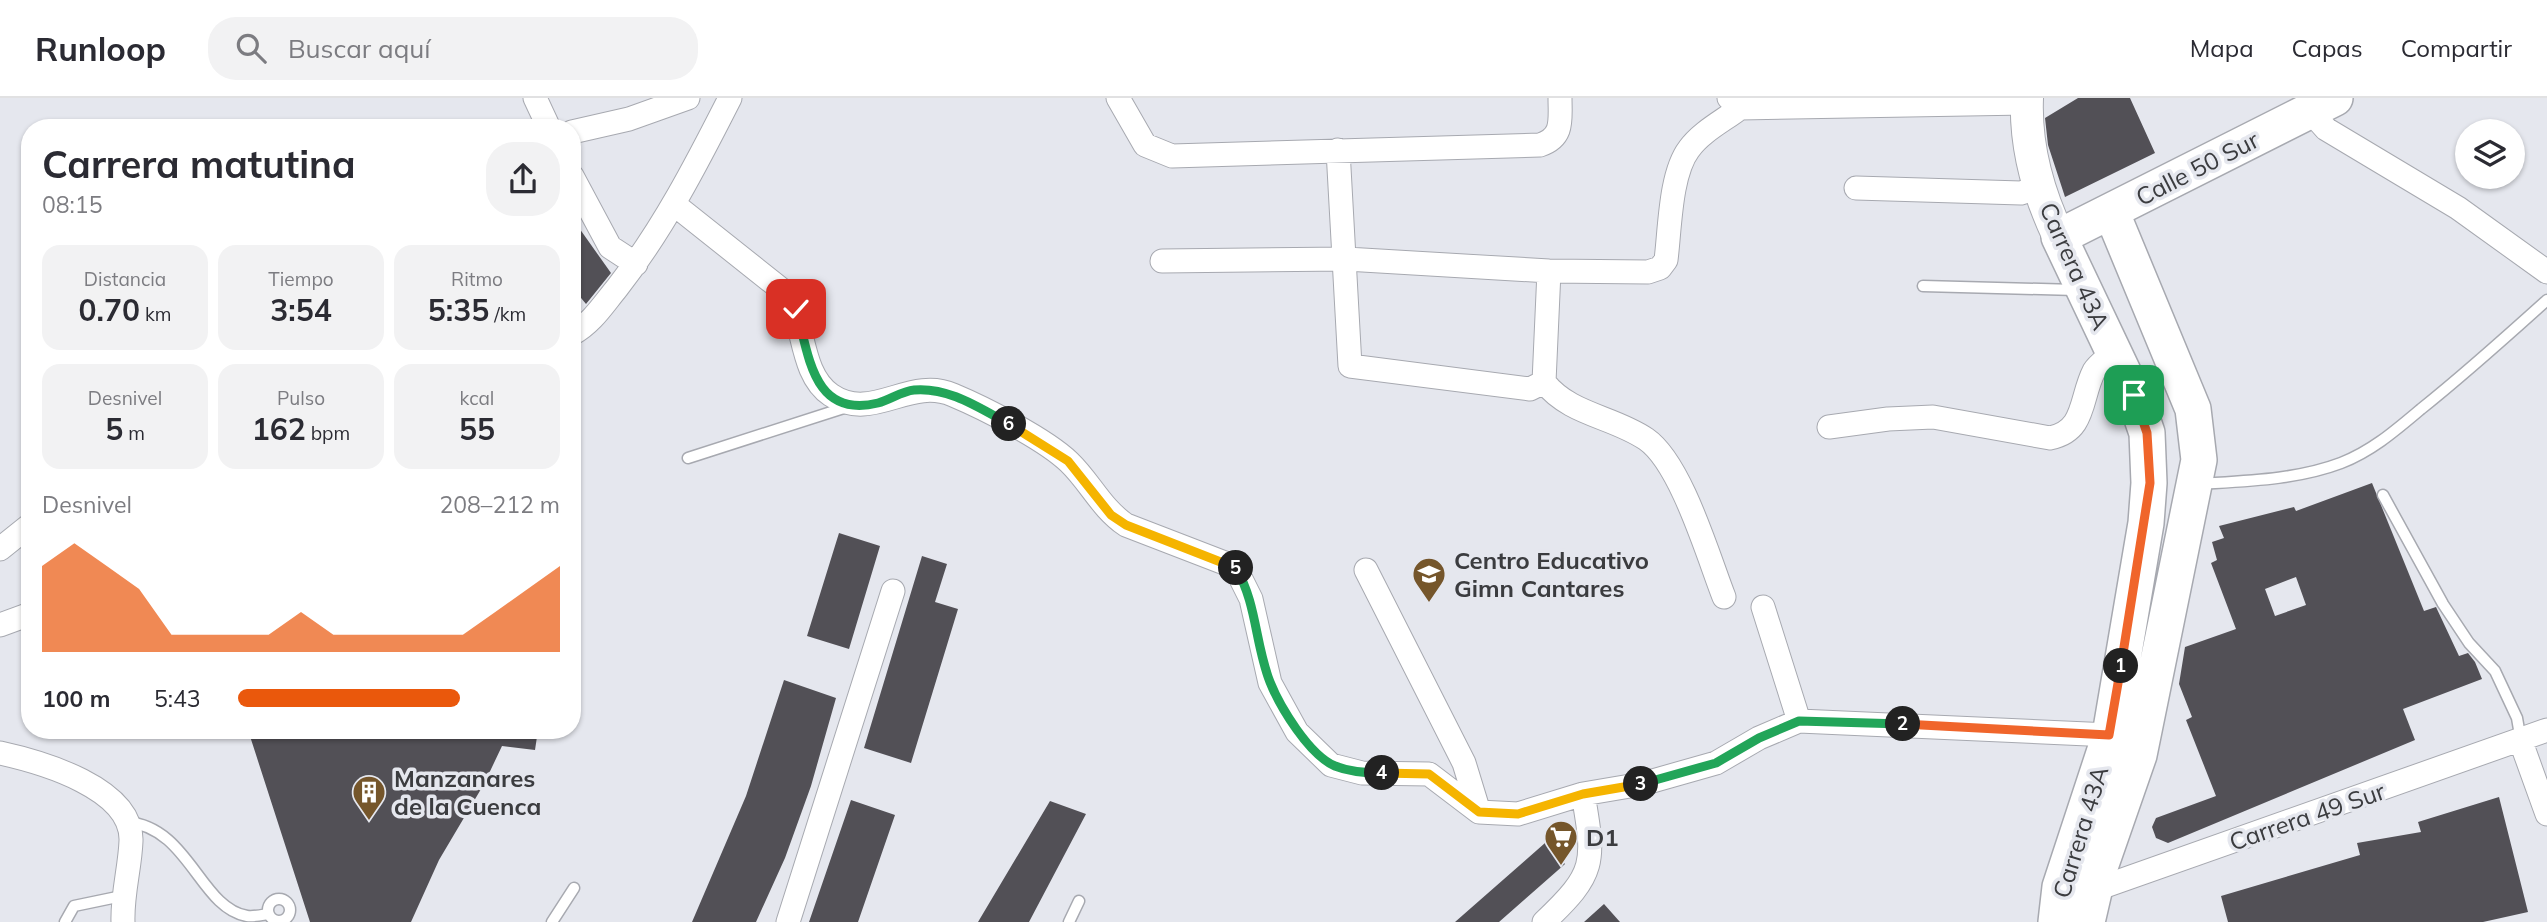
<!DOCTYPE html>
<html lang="es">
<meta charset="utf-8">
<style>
body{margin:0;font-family:Mulish,sans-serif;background:#f2f2f3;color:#2b2b33;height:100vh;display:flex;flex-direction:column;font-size:26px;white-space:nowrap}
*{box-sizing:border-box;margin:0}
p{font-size:23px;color:#7c7c81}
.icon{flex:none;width:38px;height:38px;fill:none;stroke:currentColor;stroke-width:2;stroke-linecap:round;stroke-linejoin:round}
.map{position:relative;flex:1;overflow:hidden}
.sheet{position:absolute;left:21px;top:21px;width:560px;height:620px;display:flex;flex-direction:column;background:#fff;border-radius:28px;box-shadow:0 2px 5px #0004}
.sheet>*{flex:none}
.fabs{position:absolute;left:2455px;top:21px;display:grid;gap:14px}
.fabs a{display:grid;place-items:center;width:70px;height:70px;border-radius:50%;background:#fff;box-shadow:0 2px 5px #0004;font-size:35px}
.pin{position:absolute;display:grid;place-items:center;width:60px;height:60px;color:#fff;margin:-30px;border-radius:14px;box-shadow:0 4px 10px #0006}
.km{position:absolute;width:35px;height:35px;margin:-18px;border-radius:50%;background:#222;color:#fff;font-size:19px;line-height:35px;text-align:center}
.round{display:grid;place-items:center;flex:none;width:74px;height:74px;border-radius:28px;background:#f2f2f3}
.head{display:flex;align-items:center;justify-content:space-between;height:119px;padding:0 21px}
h1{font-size:38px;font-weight:700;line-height:52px}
.stats{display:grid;grid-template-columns:repeat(3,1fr);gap:10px;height:119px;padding:7px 21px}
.stats div{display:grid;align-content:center;border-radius:18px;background:#f2f2f3;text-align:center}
.stats b{font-size:30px;font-weight:700}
.stats small{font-size:19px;font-weight:400}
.stats p{font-size:19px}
.chart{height:196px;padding:14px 21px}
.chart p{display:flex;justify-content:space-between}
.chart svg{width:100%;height:126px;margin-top:7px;fill:#ea580c;opacity:.7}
ul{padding:0 21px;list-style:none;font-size:23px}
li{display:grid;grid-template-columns:112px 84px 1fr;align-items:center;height:52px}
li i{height:18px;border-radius:9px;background:#ea580c}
header{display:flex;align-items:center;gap:42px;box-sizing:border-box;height:98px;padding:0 35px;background:#fff;border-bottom:2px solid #e1e1e2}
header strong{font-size:33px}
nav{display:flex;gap:38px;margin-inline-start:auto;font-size:24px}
.search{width:490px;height:63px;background:#f2f2f3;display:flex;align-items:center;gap:18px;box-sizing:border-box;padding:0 24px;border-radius:28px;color:#7c7c81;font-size:26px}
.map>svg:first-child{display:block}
.building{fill:#525056;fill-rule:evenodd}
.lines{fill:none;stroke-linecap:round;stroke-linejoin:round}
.service-casing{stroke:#a7a9b0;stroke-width:13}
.minor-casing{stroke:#a7a9b0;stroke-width:25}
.secondary-casing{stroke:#a7a9b0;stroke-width:34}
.primary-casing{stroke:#a7a9b0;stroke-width:38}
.service{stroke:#fff;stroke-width:10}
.minor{stroke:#fff;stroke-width:23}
.secondary{stroke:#fff;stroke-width:32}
.primary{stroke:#fff;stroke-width:35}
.split-1-casing{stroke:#fff;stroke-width:14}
.split-2-casing{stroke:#fff;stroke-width:14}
.split-3-casing{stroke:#fff;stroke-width:14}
.split-4-casing{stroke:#fff;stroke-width:14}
.split-5-casing{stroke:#fff;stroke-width:14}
.split-6-casing{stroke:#fff;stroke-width:14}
.split-7-casing{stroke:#fff;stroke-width:14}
.split-1{stroke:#f0652b;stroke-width:9}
.split-2{stroke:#f0652b;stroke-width:9}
.split-3{stroke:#22a559;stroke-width:9}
.split-4{stroke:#f5b400;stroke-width:9}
.split-5{stroke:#22a559;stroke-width:9}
.split-6{stroke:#f5b400;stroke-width:9}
.split-7{stroke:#22a559;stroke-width:9}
.labels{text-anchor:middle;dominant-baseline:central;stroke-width:7;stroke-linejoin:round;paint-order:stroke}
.street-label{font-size:24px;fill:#3b3c3f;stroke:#e5e7ee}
.poi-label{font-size:24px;font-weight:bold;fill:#3b3c3f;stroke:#e5e7ee;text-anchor:start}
</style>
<header>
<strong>Runloop</strong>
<div class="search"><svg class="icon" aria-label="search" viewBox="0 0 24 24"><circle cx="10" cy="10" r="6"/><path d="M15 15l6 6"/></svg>Buscar aquí</div>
<nav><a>Mapa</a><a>Capas</a><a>Compartir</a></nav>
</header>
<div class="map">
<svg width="2547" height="824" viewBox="0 0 2547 824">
<rect width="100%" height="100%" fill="#e5e7ee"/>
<path class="building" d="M2078 0H2130L2155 55 2065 99 2048 47 2045 20Z
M572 120 611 175 586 206 572 189Z
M2372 385 2424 513 2436 509 2459 558 2468 555 2475 564 2482 581 2403 611 2415 642 2168 745 2156 740 2152 729 2156 720 2216 698 2186 622 2192 619 2179 586 2185 549 2236 531 2211 465 2217 462 2212 444 2224 440 2219 428 2294 409 2296 413ZM2296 479 2306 507 2275 518 2265 491Z
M839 435 880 448 849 551 807 538Z
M922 458 947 466 935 504 958 511 911 665 864 650Z
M784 582 836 600 811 688 785 760 756 824H692L746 698Z
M248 632H538L535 652 502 648 484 686 439 762 411 824H310Z
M2499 699 2528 814 2483 824H2228L2221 798 2360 757 2357 745 2421 734 2418 724Z
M851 702 895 717 858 824H809Z
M1050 703 1086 716 1029 824H978Z
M1545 745 1565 766 1499 824H1455Z
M1604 806 1620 824H1584Z"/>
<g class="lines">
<defs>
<path id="service" d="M1923 188 2076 192
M688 360 850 308
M2198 386C2245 383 2296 382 2341 365 2372 353 2396 332 2421 311 2465 276 2506 239 2547 202
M2383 397 2443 506 2469 545 2495 573 2517 620 2521 643
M127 724C189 729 200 810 247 818 253 819 262 817 268 816
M268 812a11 11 0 1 1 22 0a11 11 0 1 1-22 0Z
M65 824 74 808 122 798
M552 824 574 790
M1069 824 1079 803"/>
<path id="minor" d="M535 0 549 30
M1118 0 1145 47 1172 58 1540 47C1564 39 1560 22 1560 0
M1729 0 1740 10 2026 5
M2310 13 2326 31 2458 110 2547 174
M572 34 629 21 688 0
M1338 52 1350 268 1530 291 1544 284
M572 78 610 149 636 166
M1856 90 2021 95 2040 89
M675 107 787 196C805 226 800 276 831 297 872 325 909 278 953 297 984 310 1045 341 1069 364 1090 384 1101 410 1126 427L1235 469 1251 501 1270 585 1297 634 1331 667 1362 675 1429 676 1479 714 1518 716 1583 696 1642 686 1716 665 1759 640 1799 623 2110 637
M1162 163 1346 161 1549 173 1648 174 1660 170 1666 162C1670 131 1670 76 1689 51 1701 34 1723 23 1740 10
M1549 173 1544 284C1570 317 1612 318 1646 341 1681 365 1708 458 1724 499
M572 236C592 225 603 207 617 190 663 131 696 67 730 0
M1829 329 1888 321 1933 319 2050 340C2086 333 2080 300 2094 273 2098 266 2108 260 2114 254
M0 451 30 427
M1366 472 1464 665 1479 714
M1763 509 1799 623
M0 527 30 516
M2521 644 2547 716
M0 655C41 664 133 690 131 743 130 770 122 796 123 824
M2094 792 2547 632
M788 824 893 493
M1544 824C1596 775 1595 765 1583 696"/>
<path id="secondary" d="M2027 0C2025 49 2038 95 2059 139"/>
<path id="primary" d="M2056 824 2060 789 2110 637 2146 425 2149 385 2147 335 2134 297 2059 139 2335 0
M2087 824 2099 772 2139 657 2199 362 2193 311 2111 113"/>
</defs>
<use href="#service" class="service-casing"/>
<use href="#minor" class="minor-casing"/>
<use href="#secondary" class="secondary-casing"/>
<use href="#primary" class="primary-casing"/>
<use href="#service" class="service"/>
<use href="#minor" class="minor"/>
<use href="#secondary" class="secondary"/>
<use href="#primary" class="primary"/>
</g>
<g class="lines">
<defs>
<path id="split-1" d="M2121 568 2150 385 2147 335 2134 297"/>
<path id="split-2" d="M1903 626 2109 637 2121 568"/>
<path id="split-3" d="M1641 686 1716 665 1759 640 1799 623 1903 626"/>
<path id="split-4" d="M1382 675 1429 676 1479 714 1518 716 1583 696 1641 686"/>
<path id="split-5" d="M1236 470C1257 506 1255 546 1270 584 1280 609 1309 657 1335 668 1350 674 1366 675 1382 675"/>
<path id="split-6" d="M1009 326 1068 363 1111 417 1126 427 1236 470"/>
<path id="split-7" d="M796 211C809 256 812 321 878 305 890 302 902 293 914 292 949 289 979 310 1009 326"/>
</defs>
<use href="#split-1" class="split-1-casing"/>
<use href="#split-2" class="split-2-casing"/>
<use href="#split-3" class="split-3-casing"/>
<use href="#split-4" class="split-4-casing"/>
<use href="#split-5" class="split-5-casing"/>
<use href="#split-6" class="split-6-casing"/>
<use href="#split-7" class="split-7-casing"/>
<use href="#split-1" class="split-1"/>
<use href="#split-2" class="split-2"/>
<use href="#split-3" class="split-3"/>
<use href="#split-4" class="split-4"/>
<use href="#split-5" class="split-5"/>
<use href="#split-6" class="split-6"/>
<use href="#split-7" class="split-7"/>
</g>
<defs>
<symbol id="school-pin" viewBox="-11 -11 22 30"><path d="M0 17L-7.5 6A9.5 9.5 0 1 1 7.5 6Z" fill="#75562b" stroke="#e5e7ee"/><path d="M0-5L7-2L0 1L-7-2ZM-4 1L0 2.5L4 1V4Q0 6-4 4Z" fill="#fff"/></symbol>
<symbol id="building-pin" viewBox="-11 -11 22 30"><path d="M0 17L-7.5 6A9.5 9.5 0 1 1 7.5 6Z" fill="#75562b" stroke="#e5e7ee"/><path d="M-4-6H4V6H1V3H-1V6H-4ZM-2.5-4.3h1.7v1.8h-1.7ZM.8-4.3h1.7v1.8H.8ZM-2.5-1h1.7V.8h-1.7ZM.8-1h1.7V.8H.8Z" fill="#fff"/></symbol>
<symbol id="supermarket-pin" viewBox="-11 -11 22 30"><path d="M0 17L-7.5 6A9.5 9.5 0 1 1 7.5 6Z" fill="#75562b" stroke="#e5e7ee"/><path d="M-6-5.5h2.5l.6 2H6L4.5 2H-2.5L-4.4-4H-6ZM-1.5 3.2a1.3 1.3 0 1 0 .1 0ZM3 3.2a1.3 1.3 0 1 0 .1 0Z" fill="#fff"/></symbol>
</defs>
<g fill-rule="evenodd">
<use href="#school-pin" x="1410" y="457" width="38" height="52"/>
<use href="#building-pin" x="350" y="675" width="38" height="52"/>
<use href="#supermarket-pin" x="1542" y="720" width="38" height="52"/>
</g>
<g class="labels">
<g class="street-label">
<text transform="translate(2197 70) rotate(-27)">Calle 50 Sur</text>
<text transform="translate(2075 168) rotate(66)">Carrera 43A</text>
<text transform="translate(2307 718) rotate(-19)">Carrera 49 Sur</text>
<text transform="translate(2080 734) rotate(-73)">Carrera 43A</text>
</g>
<g class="poi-label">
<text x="1454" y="462">Centro Educativo<tspan x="1454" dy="28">Gimn Cantares</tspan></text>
<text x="394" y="680">Manzanares<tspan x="394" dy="28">de la Cuenca</tspan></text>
<text x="1586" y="739">D1</text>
</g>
</g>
</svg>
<div class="fabs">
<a><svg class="icon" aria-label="layers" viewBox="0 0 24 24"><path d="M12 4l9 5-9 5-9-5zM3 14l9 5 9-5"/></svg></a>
</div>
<div class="pin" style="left:2134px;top:297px;background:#1e9e55"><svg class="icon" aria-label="arrive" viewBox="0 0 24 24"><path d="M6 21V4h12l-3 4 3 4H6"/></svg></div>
<div class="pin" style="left:796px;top:211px;background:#d93025"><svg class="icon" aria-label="check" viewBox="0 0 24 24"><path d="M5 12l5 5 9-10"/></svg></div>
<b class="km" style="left:2121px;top:568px">1</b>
<b class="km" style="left:1903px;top:626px">2</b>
<b class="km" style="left:1641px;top:686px">3</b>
<b class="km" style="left:1382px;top:675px">4</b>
<b class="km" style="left:1236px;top:470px">5</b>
<b class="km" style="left:1009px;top:326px">6</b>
<section class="sheet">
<div class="head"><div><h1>Carrera matutina</h1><p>08:15</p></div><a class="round"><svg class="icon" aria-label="share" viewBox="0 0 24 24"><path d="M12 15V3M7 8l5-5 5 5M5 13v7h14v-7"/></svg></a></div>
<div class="stats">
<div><p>Distancia</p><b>0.70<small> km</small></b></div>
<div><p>Tiempo</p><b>3:54</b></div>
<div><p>Ritmo</p><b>5:35<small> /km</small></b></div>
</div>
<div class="stats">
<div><p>Desnivel</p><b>5<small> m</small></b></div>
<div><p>Pulso</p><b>162<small> bpm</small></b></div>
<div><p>kcal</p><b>55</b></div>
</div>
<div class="chart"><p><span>Desnivel</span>208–212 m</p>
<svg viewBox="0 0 160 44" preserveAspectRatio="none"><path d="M0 44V14L10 6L20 14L30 22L40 38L50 38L60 38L70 38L80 30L90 38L100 38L110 38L120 38L130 38L140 30L150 22L160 14V44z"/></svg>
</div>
<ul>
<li><b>100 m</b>5:43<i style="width:69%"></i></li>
</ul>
</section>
</div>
